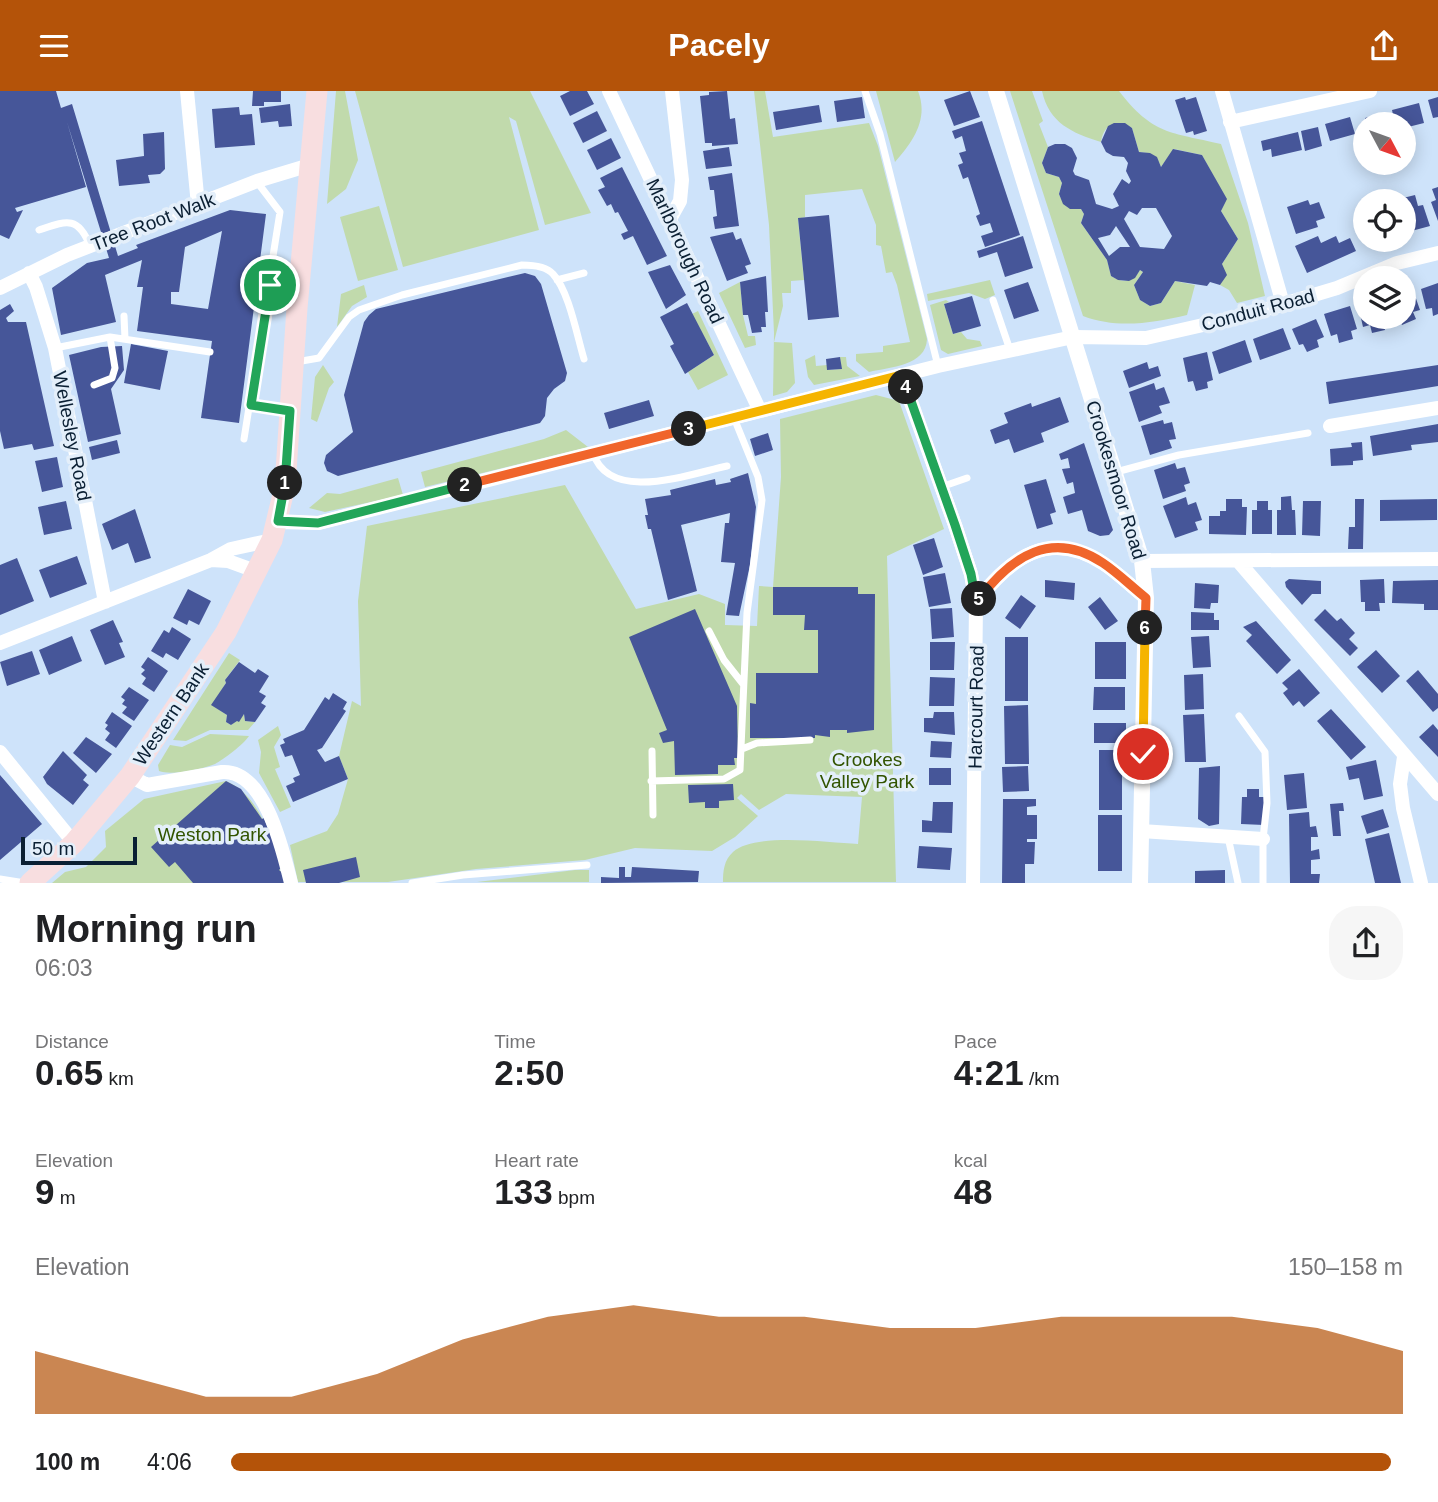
<!DOCTYPE html>
<meta charset="utf-8">
<style>
body{margin:0;font-family:Helvetica,sans-serif;background:#f6f6f6;color:#202124;height:100vh;display:flex;flex-direction:column;font-size:26px;white-space:nowrap}
*{box-sizing:border-box;margin:0}
p{font-size:23px;color:#757577}
.icon{flex:none;width:38px;height:38px;fill:none;stroke:currentColor;stroke-width:2;stroke-linecap:round;stroke-linejoin:round}
.map{position:relative;height:792px;overflow:hidden}
.side{display:flex;flex-direction:column;background:#fff;flex:1}
.side>*{flex:none}
.needle{width:46px;rotate:131deg}
.buttons{position:absolute;left:1353px;top:21px;display:grid;gap:14px}
.buttons a{display:grid;place-items:center;width:63px;height:63px;border-radius:50%;background:#fff;box-shadow:0 4px 18px #0003;font-size:35px}
.scale{position:absolute;left:21px;bottom:18px;width:116px;box-sizing:border-box;padding-left:7px;border:4px solid #0a1f33;border-top:0;font-size:19px;line-height:24px;white-space:nowrap;color:#0a1f33;-webkit-text-stroke:5px #e4effa;paint-order:stroke}
.pin{position:absolute;display:grid;place-items:center;width:60px;height:60px;color:#fff;margin:-30px;border:4px solid #fff;border-radius:50%;box-shadow:0 2px 7px #0007}
.km{position:absolute;width:35px;height:35px;margin:-18px;border-radius:50%;background:#222;color:#fff;font-size:19px;line-height:35px;text-align:center}
.round{display:grid;place-items:center;flex:none;width:74px;height:74px;border-radius:28px;background:#f6f6f6}
.headline{display:flex;align-items:center;justify-content:space-between;height:119px;padding:0 35px}
h1{font-size:38px;font-weight:700;line-height:52px}
.metrics{display:grid;grid-template-columns:repeat(3,1fr);gap:10px;height:119px;padding:7px 35px}
.metrics div{display:grid;align-content:center}
.metrics b{font-size:35px;font-weight:700}
.metrics small{font-size:19px;font-weight:400}
.metrics p{font-size:19px}
.chart{height:196px;padding:14px 35px}
.chart p{display:flex;justify-content:space-between}
.chart svg{width:100%;height:126px;margin-top:7px;fill:#b45309;opacity:.7}
ul{padding:0 35px;list-style:none;font-size:23px}
li{display:grid;grid-template-columns:112px 84px 1fr;align-items:center;height:52px}
li i{height:18px;border-radius:9px;background:#b45309}
header{display:flex;justify-content:space-between;align-items:center;height:91px;padding:0 35px;background:#b45309;color:#fff;font-size:32px;font-weight:700}
.map>svg:first-child{display:block}
.green{fill:#c1daac}
.building{fill:#465699;fill-rule:evenodd}
.lines{fill:none;stroke-linecap:round;stroke-linejoin:round}
.service{stroke:#fff;stroke-width:7}
.minor{stroke:#fff;stroke-width:14}
.tertiary{stroke:#fff;stroke-width:16}
.primary{stroke:#f8dee0;stroke-width:21}
.split-1-casing{stroke:#fff;stroke-width:14}
.split-2-casing{stroke:#fff;stroke-width:14}
.split-3-casing{stroke:#fff;stroke-width:14}
.split-4-casing{stroke:#fff;stroke-width:14}
.split-5-casing{stroke:#fff;stroke-width:14}
.split-6-casing{stroke:#fff;stroke-width:14}
.split-7-casing{stroke:#fff;stroke-width:14}
.split-1{stroke:#22a559;stroke-width:9}
.split-2{stroke:#22a559;stroke-width:9}
.split-3{stroke:#f0652b;stroke-width:9}
.split-4{stroke:#f5b400;stroke-width:9}
.split-5{stroke:#22a559;stroke-width:9}
.split-6{stroke:#f0652b;stroke-width:9}
.split-7{stroke:#f5b400;stroke-width:9}
.labels{text-anchor:middle;dominant-baseline:central;stroke-width:7;stroke-linejoin:round;paint-order:stroke}
.street-label{font-size:19px;fill:#0a1f33;stroke:#e4effa}
.park-label{font-size:19px;fill:#325400;stroke:#e4effa}
</style>
<header><svg class="icon" aria-label="menu" viewBox="0 0 24 24"><path d="M4 6h16M4 12h16M4 18h16"/></svg>Pacely<svg class="icon" aria-label="share" viewBox="0 0 24 24"><path d="M12 15V3M7 8l5-5 5 5M5 13v7h14v-7"/></svg></header>
<div class="map">
<svg width="1438" height="792" viewBox="0 0 1438 792">
<rect width="100%" height="100%" fill="#cee3fa"/>
<path class="green" d="M336 0H345L358 69 346 98 327 113Z
M355 0H530L591 122 545 134 516 30 509 26 539 139 403 176Z
M754 0H765L773 46 869 32 878 55 927 248C926 275 890 276 869 281L856 270V263L883 261V255L910 251 897 194 892 181 886 182 881 155 876 154V134L862 98 805 104V126L798 128 804 189 791 190V202H782L783 215 774 251 792 252 795 292 787 301 773 305 774 242 769 134Z
M876 0H918C929 28 913 51 895 71Z
M1010 0H1032L1043 30 1039 33 1048 56 1042 72 1046 82 1059 86 1062 92 1059 103C1064 115 1068 118 1081 118L1084 123 1081 132 1107 169 1111 185C1123 193 1133 191 1140 179L1143 181 1134 194 1140 209 1150 215 1161 212 1175 190 1195 194 1187 224C1153 232 1117 238 1083 225Z
M1042 0H1119C1153 44 1170 41 1221 53L1248 132 1265 205 1237 212 1229 199 1220 194 1222 173 1238 148 1221 120 1226 108 1202 64 1174 58 1161 76C1156 64 1152 62 1139 61L1132 37C1118 27 1103 33 1101 51 1072 42 1049 32 1042 0Z
M379 115 398 179 358 190 340 126Z
M990 189 995 204 985 208 969 202 928 210 927 203Z
M740 191 743 224 748 245H755L756 254 745 257 719 202Z
M364 194 367 206 352 215 337 236 341 203Z
M946 209 949 211 944 213 953 243 961 241 967 248 980 250 982 255 948 263 941 259 930 214Z
M698 220 728 284 698 299 688 281 714 264 692 223Z
M815 264 816 275 827 274 828 279 841 278 840 266H846L847 275 860 285 814 294 808 286 805 269Z
M323 274 334 291 329 297 317 331 311 328 315 286Z
M876 304 899 310 944 438 887 465 896 791H723C723 780 724 769 733 761 756 741 828 752 858 753L862 706 786 703 759 719 741 703 737 707 758 725 735 746 712 760 635 757 585 769 476 778 388 791H298L290 754 327 740 338 723 348 688 339 665 352 610 361 615 358 510 367 435 565 394 636 518 699 503 725 513V534L757 535 759 495 773 496 781 386 780 328Z
M566 339 588 356 425 396 421 381 544 348Z
M398 387 403 404 325 421 309 417 327 402 340 403Z
M229 562 240 569 225 589 226 592 212 614 227 624 226 631 231 634 244 623 245 630 255 631 248 639H210L186 650 173 649Z
M278 635 281 644 274 656 280 676 275 678 291 716 280 721 259 682 261 661 258 649Z
M210 643 249 645C244 653 223 669 215 673 202 678 172 685 159 680L158 674 170 654 182 656Z
M226 690C258 703 270 745 283 775L280 779 287 792H52L65 781 86 776 106 756 105 740 144 708Z
M575 779H589V791H477Z"/>
<path class="building" d="M0 0H56L61 17 72 13 118 165 138 157 136 154 230 119 266 123 239 332 201 327 212 250 137 240 143 196H137L142 169 105 184 116 231 61 244 52 197 87 172 109 167 67 31 86 96 15 117 17 121 23 119 9 148 0 144ZM222 140 208 218 171 213V201H179L185 156Z
M253 0H281V11H264V15H252Z
M570 0H587L594 13 570 25 560 5Z
M727 0 730 28 735 27 738 53 712 55V52H705L700 5 709 4V1Z
M970 0 980 26 954 35 944 9Z
M862 6 865 27 837 31 834 10Z
M1185 6 1186 9 1196 6 1207 40 1194 44 1193 40 1186 42 1175 9Z
M1438 6V26L1433 27 1428 9Z
M1419 12 1424 32 1404 37V33H1395L1392 19Z
M290 13 292 35 279 36 278 30 261 32 259 17Z
M819 14 822 31 776 39 773 21Z
M239 16 240 24 252 23 255 54 215 57 212 18Z
M597 20 607 40 583 52 573 32Z
M1382 22 1385 33H1367L1365 27Z
M1350 26 1355 43 1330 50 1325 33Z
M982 30 1020 144 985 156 981 145 993 141 990 132 980 135 976 125 980 123 968 86 963 88 958 74 963 72 959 62 966 60 962 45 955 48 952 40Z
M1114 32H1125L1132 37 1139 61 1150 62 1157 66 1161 76 1173 58 1202 64 1227 108 1221 120 1238 148 1222 173 1227 184 1220 194 1210 191 1207 195 1175 190 1161 212 1150 215 1140 209 1134 194 1143 181 1140 179 1135 187 1129 190 1118 189 1111 185 1107 169 1081 132 1084 123 1081 118H1070L1063 113 1059 103 1062 92 1059 86 1046 82 1042 72 1048 56 1055 53H1065L1072 57 1077 67 1073 80 1075 84 1089 89 1096 113 1112 118 1119 115 1113 103 1122 88 1129 93 1131 90 1126 80 1128 72 1124 66 1113 65 1106 61 1101 51 1108 35ZM1142 117H1156L1172 145 1164 158 1140 156 1124 128 1129 120 1137 124ZM1116 135 1130 156H1120L1109 165 1098 147 1110 144Z
M1318 36 1322 55 1305 60 1301 40Z
M164 41 165 78 160 83 148 84 150 92 119 95 116 69 144 65 143 43Z
M1298 41 1302 59 1272 66 1271 58 1263 60 1261 50Z
M611 47 621 67 597 79 587 59Z
M729 56 732 75 706 78 703 60Z
M622 76 667 165 647 174 633 145 624 149 621 143 628 140 618 121 615 122 611 113 607 115 598 99 605 96 600 87Z
M732 82 739 135 715 138 713 126 717 125 714 99H710L708 86Z
M1438 96V130L1431 111 1436 109 1432 98Z
M1415 104 1418 115 1423 114 1430 135 1404 142V110L1399 108Z
M1308 109 1310 114 1319 111 1325 127 1316 130 1318 136 1296 143 1287 116Z
M1365 120V149H1379L1365 154 1359 134 1365 131 1361 122Z
M829 124 839 226 808 229 798 127Z
M733 141 736 149 741 147 751 173 745 175 748 182 727 190 710 146Z
M1023 145 1033 177 1005 186 997 161 979 167 977 160Z
M1318 145 1321 152 1336 145 1339 152 1350 147 1356 160 1307 182 1295 155Z
M670 174 686 204 666 218 648 181Z
M525 182 535 185 541 193 567 282 565 290 554 298 547 307 545 325 540 332 338 385 327 380 324 372 326 364 353 341 344 304 364 231 369 224 376 218Z
M766 185 768 221H765L766 236H761L762 241 752 242 748 224H743L740 191Z
M1028 191 1039 220 1014 228 1004 199Z
M1438 192V223L1433 225 1432 217 1426 218 1421 198Z
M1413 199 1420 219 1413 221 1416 228 1402 234 1398 226H1404V202Z
M972 205 981 235 953 243 944 213Z
M687 212 714 264 685 283 670 255 674 253 660 226Z
M1365 212V226H1389L1390 229 1383 231 1385 239 1372 242 1370 234 1363 236 1358 214Z
M10 213 14 220 6 227 8 231H26L54 355 34 359 32 353 4 358 0 340V219Z
M1350 215 1357 238 1351 240 1353 248 1339 252 1337 243 1331 245 1324 223Z
M1316 228 1324 246 1317 249 1319 256 1307 261 1303 253 1299 254 1292 238Z
M1283 237 1291 258 1260 269 1253 248Z
M1245 249 1252 271 1219 283 1212 261Z
M131 253 168 260 160 299 124 292Z
M122 255 124 279 111 298 121 343 88 351 69 264 101 256Z
M1207 261 1213 289 1207 291 1208 297 1196 300 1193 290 1188 291 1183 267Z
M840 266 842 278 827 279 826 268Z
M1147 271 1149 278 1158 275 1161 285 1129 297 1123 280Z
M1438 274V295L1329 313 1326 291Z
M1154 292 1156 299 1164 296 1170 312 1159 315 1162 322 1139 331 1129 301Z
M1060 306 1069 331 1041 342 1044 351 1014 362 1009 348 995 353 990 339 1008 332 1004 322 1031 312 1032 316Z
M649 309 654 325 609 338 604 322Z
M1163 329 1164 333 1172 331 1176 348 1169 349 1172 357 1150 364 1141 335Z
M1438 333V351L1411 354 1412 359 1373 365 1370 345Z
M768 342 773 359 755 365 750 348Z
M117 349 120 362 92 369 89 356Z
M1362 351 1363 369 1353 370V374L1331 375 1330 358 1352 356 1351 352Z
M1084 352 1113 439 1109 444 1100 445 1088 440 1082 419 1068 423 1063 406 1075 402 1073 391 1067 393 1062 378 1070 377 1068 367 1061 369 1059 363Z
M57 366 63 396 42 401 35 370Z
M1175 372 1177 378 1185 376 1190 392 1184 394 1186 400 1163 408 1154 379Z
M748 382 756 416 750 474 739 525 726 524 735 472 721 471 725 432H729L730 422 681 434 697 500 668 509 651 438H648L645 424H648L645 408 671 404 670 399 715 388 716 394 731 391 730 388Z
M1046 388 1056 421 1050 423 1053 433 1037 438 1024 394Z
M1291 405 1292 419H1295L1296 444H1277V419H1281V406Z
M1186 406 1188 414 1196 411 1202 429 1195 431 1198 439 1175 447 1163 415Z
M1226 408H1242V416H1247L1246 444 1209 443V425H1220V420H1226Z
M1355 408H1364L1363 458H1348L1349 436H1355Z
M1437 408V429L1380 430V409Z
M66 410 72 438 44 444 38 416Z
M1257 410H1268V419H1272V443H1252V419H1257Z
M1303 410H1321L1320 445 1302 444Z
M135 418 151 467 135 472 128 452 112 459 102 433Z
M934 447 943 476 923 484 913 454Z
M77 465 87 493 50 507 39 479Z
M17 467 34 510 0 524V474Z
M945 482 951 512 929 516 923 486Z
M1289 488 1321 490V503H1312L1302 514 1286 496 1285 491Z
M1384 488 1385 512H1379L1380 520H1365V511H1361L1360 489Z
M1045 489 1075 492 1074 509 1045 506Z
M1438 489V519H1424V513L1392 512 1393 490Z
M1195 492 1219 494 1218 512H1211L1210 518 1194 517Z
M773 496H858V503H875L874 639 847 642V639H830V646L815 644V647H750V612L756 613V582H818V539H804L805 524H773Z
M188 498 211 510 199 534 189 529 187 534 173 527Z
M1021 504 1036 515 1020 538 1005 527Z
M1100 506 1118 530 1105 539 1088 516Z
M952 517 954 546 932 548 930 518Z
M695 518 737 615 738 667H734L735 674H718V683L675 684 674 650 663 652 659 642 667 639 629 546Z
M1325 518 1337 530 1341 527 1355 542 1349 548 1358 557 1350 565 1314 529Z
M1191 521 1214 522V529H1219V539H1191Z
M113 529 123 551 119 552 125 566 105 574 90 539Z
M1256 530 1291 569 1277 583 1246 550 1252 544 1243 536Z
M172 536 191 548 178 569 166 562 163 567 151 560 164 539 169 542Z
M72 545 82 570 49 584 39 559Z
M1209 545 1211 576 1193 577 1191 546Z
M1005 546H1028V610H1005Z
M930 551H955L954 579H930Z
M1095 551H1126V588H1095Z
M1376 559 1400 585 1382 602 1357 576Z
M32 560 40 583 7 595 0 571Z
M148 566 168 580 154 601 142 593 146 587 141 583 145 579 141 576Z
M239 571 255 582 258 578 269 585 259 601 266 605 261 612 266 615 255 631 245 630 244 623 239 631 237 630 231 634 226 631 227 624 211 614 226 592 225 589Z
M1299 578 1320 602 1304 616 1299 610 1293 615 1283 602 1288 598 1282 592Z
M1418 579 1438 603V617L1433 621 1406 590Z
M1203 583 1204 618 1185 619 1184 584Z
M930 586 955 587 954 615H929Z
M129 596 149 609 134 630 122 622 127 616 122 613 125 609 121 606Z
M1094 596H1125V619H1093Z
M333 602 347 611 343 618 346 620 322 657 317 659 325 671 339 665 348 688 293 711 286 695 295 691 293 687 300 684 292 664 285 666 280 654 285 652 283 648 304 639 325 606 329 609Z
M1028 614 1029 673H1005L1004 615Z
M1331 618 1366 656 1351 669 1317 630Z
M112 621 132 635 116 657 105 649 110 642 105 638 108 634 105 632Z
M934 621H954L955 644 924 641V627H933Z
M1204 623 1206 671H1185L1183 624Z
M1094 632H1126V652H1094Z
M1433 633 1438 639V666L1419 646Z
M86 646 112 663 96 682 73 662Z
M931 650 952 651 951 667 930 666Z
M1099 659H1122V719H1099Z
M63 660 87 684 83 689 89 694 73 714 47 693 43 686Z
M1376 669 1383 705 1364 709 1359 687 1349 689 1346 676Z
M1028 675 1029 700 1003 701 1002 676Z
M1220 675 1219 733 1209 735 1198 728 1199 677Z
M929 677H951V694H929Z
M1304 682 1307 717 1287 719 1284 684Z
M0 684 42 733 0 769Z
M226 690 241 698 262 728 264 727 283 775 279 779 285 784 287 792H193L175 771 169 776 151 756Z
M733 693 734 709 719 710V717H705V711L689 712 688 694Z
M1247 698H1259V706H1265L1264 734 1241 733 1242 706H1247Z
M1003 708H1036V715L1027 716V724H1037V748H1027V751H1035L1034 773H1025V792H1002Z
M933 711H953L952 742 922 741V729L932 730Z
M1343 712 1344 720H1339L1341 745H1333L1330 713Z
M1383 718 1389 736 1367 743 1361 725Z
M1309 721 1310 736 1316 735 1318 746H1311V760L1319 758 1320 768 1311 769V783H1320L1319 792H1290L1289 723Z
M1098 724H1122V780H1098Z
M1389 742 1401 792H1375L1365 748Z
M919 755 952 757 950 779 917 777Z
M356 766 360 786 339 792H306L303 779Z
M619 776H625V786H631L632 776 699 780 698 791 601 792V786L619 787Z
M1225 779V792H1195V780Z"/>
<g class="lines">
<path class="service" d="M865 0 880 43 938 275
M39 139C66 130 78 124 90 155
M557 189 584 182
M993 209 1010 259
M124 225 125 248
M55 257 110 246 210 261
M296 271 319 267 349 226 359 219 402 204 522 174C533 174 546 175 553 183 569 200 577 245 584 268
M94 294 112 287 115 277 110 246
M252 314 289 320
M244 348 280 121 257 91
M593 362C610 413 689 383 727 375
M1116 381 1179 364 1308 342
M941 396 967 387
M709 540 724 569 743 593
M1239 625 1265 661 1267 712 1263 748V792
M742 658 757 652 810 649
M652 660 653 724
M651 690 724 688 740 679 747 522 762 409 758 386 734 327
M1228 746 1238 792
M0 788 25 792
M412 792 463 784 587 774"/>
<path class="minor" d="M187 0 198 114
M609 0 760 320
M1222 0 1283 213
M1230 31 1370 0
M670 128 680 110 682 89 672 0
M29 182 36 196 55 257 105 511
M0 197 67 164 257 90 310 74
M901 284 955 434 971 483 976 511 973 792
M1330 335 1438 317
M278 431 319 432 938 275 1073 246 1146 247 1247 224 1337 197 1397 172 1438 162
M211 469 228 470 258 481
M1142 470 1438 468
M1238 470 1438 703
M976 511C1010 467 1049 437 1104 473 1118 482 1132 496 1146 507
M0 552 211 469 231 458 272 449
M0 661 74 752
M1404 666 1400 693 1403 717 1421 792
M130 685 147 694 222 681C265 678 283 760 291 792
M1141 740 1263 748"/>
<path class="tertiary" d="M996 0 1142 470 1146 507 1140 792"/>
<path class="primary" d="M30 792 74 752 130 685 226 541 272 449 285 395 297 217 317 0"/>
</g>
<g class="lines">
<defs>
<path id="split-1" d="M270 194 251 314 290 320 285 392"/>
<path id="split-2" d="M285 392 278 430 318 432 465 394"/>
<path id="split-3" d="M465 394 689 338"/>
<path id="split-4" d="M689 338 901 284 906 296"/>
<path id="split-5" d="M906 296 955 434 971 483 976 511 979 508"/>
<path id="split-6" d="M979 508C1012 465 1052 438 1103 472 1118 482 1132 496 1146 507L1145 537"/>
<path id="split-7" d="M1143 663 1145 537"/>
</defs>
<use href="#split-1" class="split-1-casing"/>
<use href="#split-2" class="split-2-casing"/>
<use href="#split-3" class="split-3-casing"/>
<use href="#split-4" class="split-4-casing"/>
<use href="#split-5" class="split-5-casing"/>
<use href="#split-6" class="split-6-casing"/>
<use href="#split-7" class="split-7-casing"/>
<use href="#split-1" class="split-1"/>
<use href="#split-2" class="split-2"/>
<use href="#split-3" class="split-3"/>
<use href="#split-4" class="split-4"/>
<use href="#split-5" class="split-5"/>
<use href="#split-6" class="split-6"/>
<use href="#split-7" class="split-7"/>
</g>
<g class="labels">
<g class="street-label">
<text transform="translate(153 131) rotate(-21)">Tree Root Walk</text>
<text transform="translate(685 160) rotate(65)">Marlborough Road</text>
<text transform="translate(1258 219) rotate(-15)">Conduit Road</text>
<text transform="translate(72 345) rotate(79)">Wellesley Road</text>
<text transform="translate(1116 389) rotate(73)">Crookesmoor Road</text>
<text transform="translate(976 616) rotate(-89)">Harcourt Road</text>
<text transform="translate(171 623) rotate(-56)">Western Bank</text>
</g>
<g class="park-label">
<text x="867" y="668">Crookes<tspan x="867" dy="22">Valley Park</tspan></text>
<text x="212" y="743">Weston Park</text>
</g>
</g>
</svg>
<div class="buttons">
<a><svg class="needle" viewBox="-14 -14 28 28"><path d="M0-13l5 13h-10z" fill="#e53935"/><path d="M0 13l5-13h-10z" fill="#757577"/></svg></a>
<a><svg class="icon" aria-label="locate" viewBox="0 0 24 24"><circle cx="12" cy="12" r="6"/><path d="M12 2v4M12 18v4M2 12h4M18 12h4"/></svg></a>
<a><svg class="icon" aria-label="layers" viewBox="0 0 24 24"><path d="M12 4l9 5-9 5-9-5zM3 14l9 5 9-5"/></svg></a>
</div>
<div class="scale">50 m</div>
<div class="pin" style="left:270px;top:194px;background:#1e9e55"><svg class="icon" aria-label="arrive" viewBox="0 0 24 24"><path d="M6 21V4h12l-3 4 3 4H6"/></svg></div>
<div class="pin" style="left:1143px;top:663px;background:#d93025"><svg class="icon" aria-label="check" viewBox="0 0 24 24"><path d="M5 12l5 5 9-10"/></svg></div>
<b class="km" style="left:285px;top:392px">1</b>
<b class="km" style="left:465px;top:394px">2</b>
<b class="km" style="left:689px;top:338px">3</b>
<b class="km" style="left:906px;top:296px">4</b>
<b class="km" style="left:979px;top:508px">5</b>
<b class="km" style="left:1145px;top:537px">6</b>
</div>
<section class="side">
<div class="headline"><div><h1>Morning run</h1><p>06:03</p></div><a class="round"><svg class="icon" aria-label="share" viewBox="0 0 24 24"><path d="M12 15V3M7 8l5-5 5 5M5 13v7h14v-7"/></svg></a></div>
<div class="metrics">
<div><p>Distance</p><b>0.65<small> km</small></b></div>
<div><p>Time</p><b>2:50</b></div>
<div><p>Pace</p><b>4:21<small> /km</small></b></div>
</div>
<div class="metrics">
<div><p>Elevation</p><b>9<small> m</small></b></div>
<div><p>Heart rate</p><b>133<small> bpm</small></b></div>
<div><p>kcal</p><b>48</b></div>
</div>
<div class="chart"><p><span>Elevation</span>150–158 m</p>
<svg viewBox="0 0 160 44" preserveAspectRatio="none"><path d="M0 44V22L10 30L20 38L30 38L40 30L50 18L60 10L70 6L80 10L90 10L100 14L110 14L120 10L130 10L140 10L150 14L160 22V44z"/></svg>
</div>
<ul>
<li><b>100 m</b>4:06<i style="width:99%"></i></li>
</ul>
</section>
